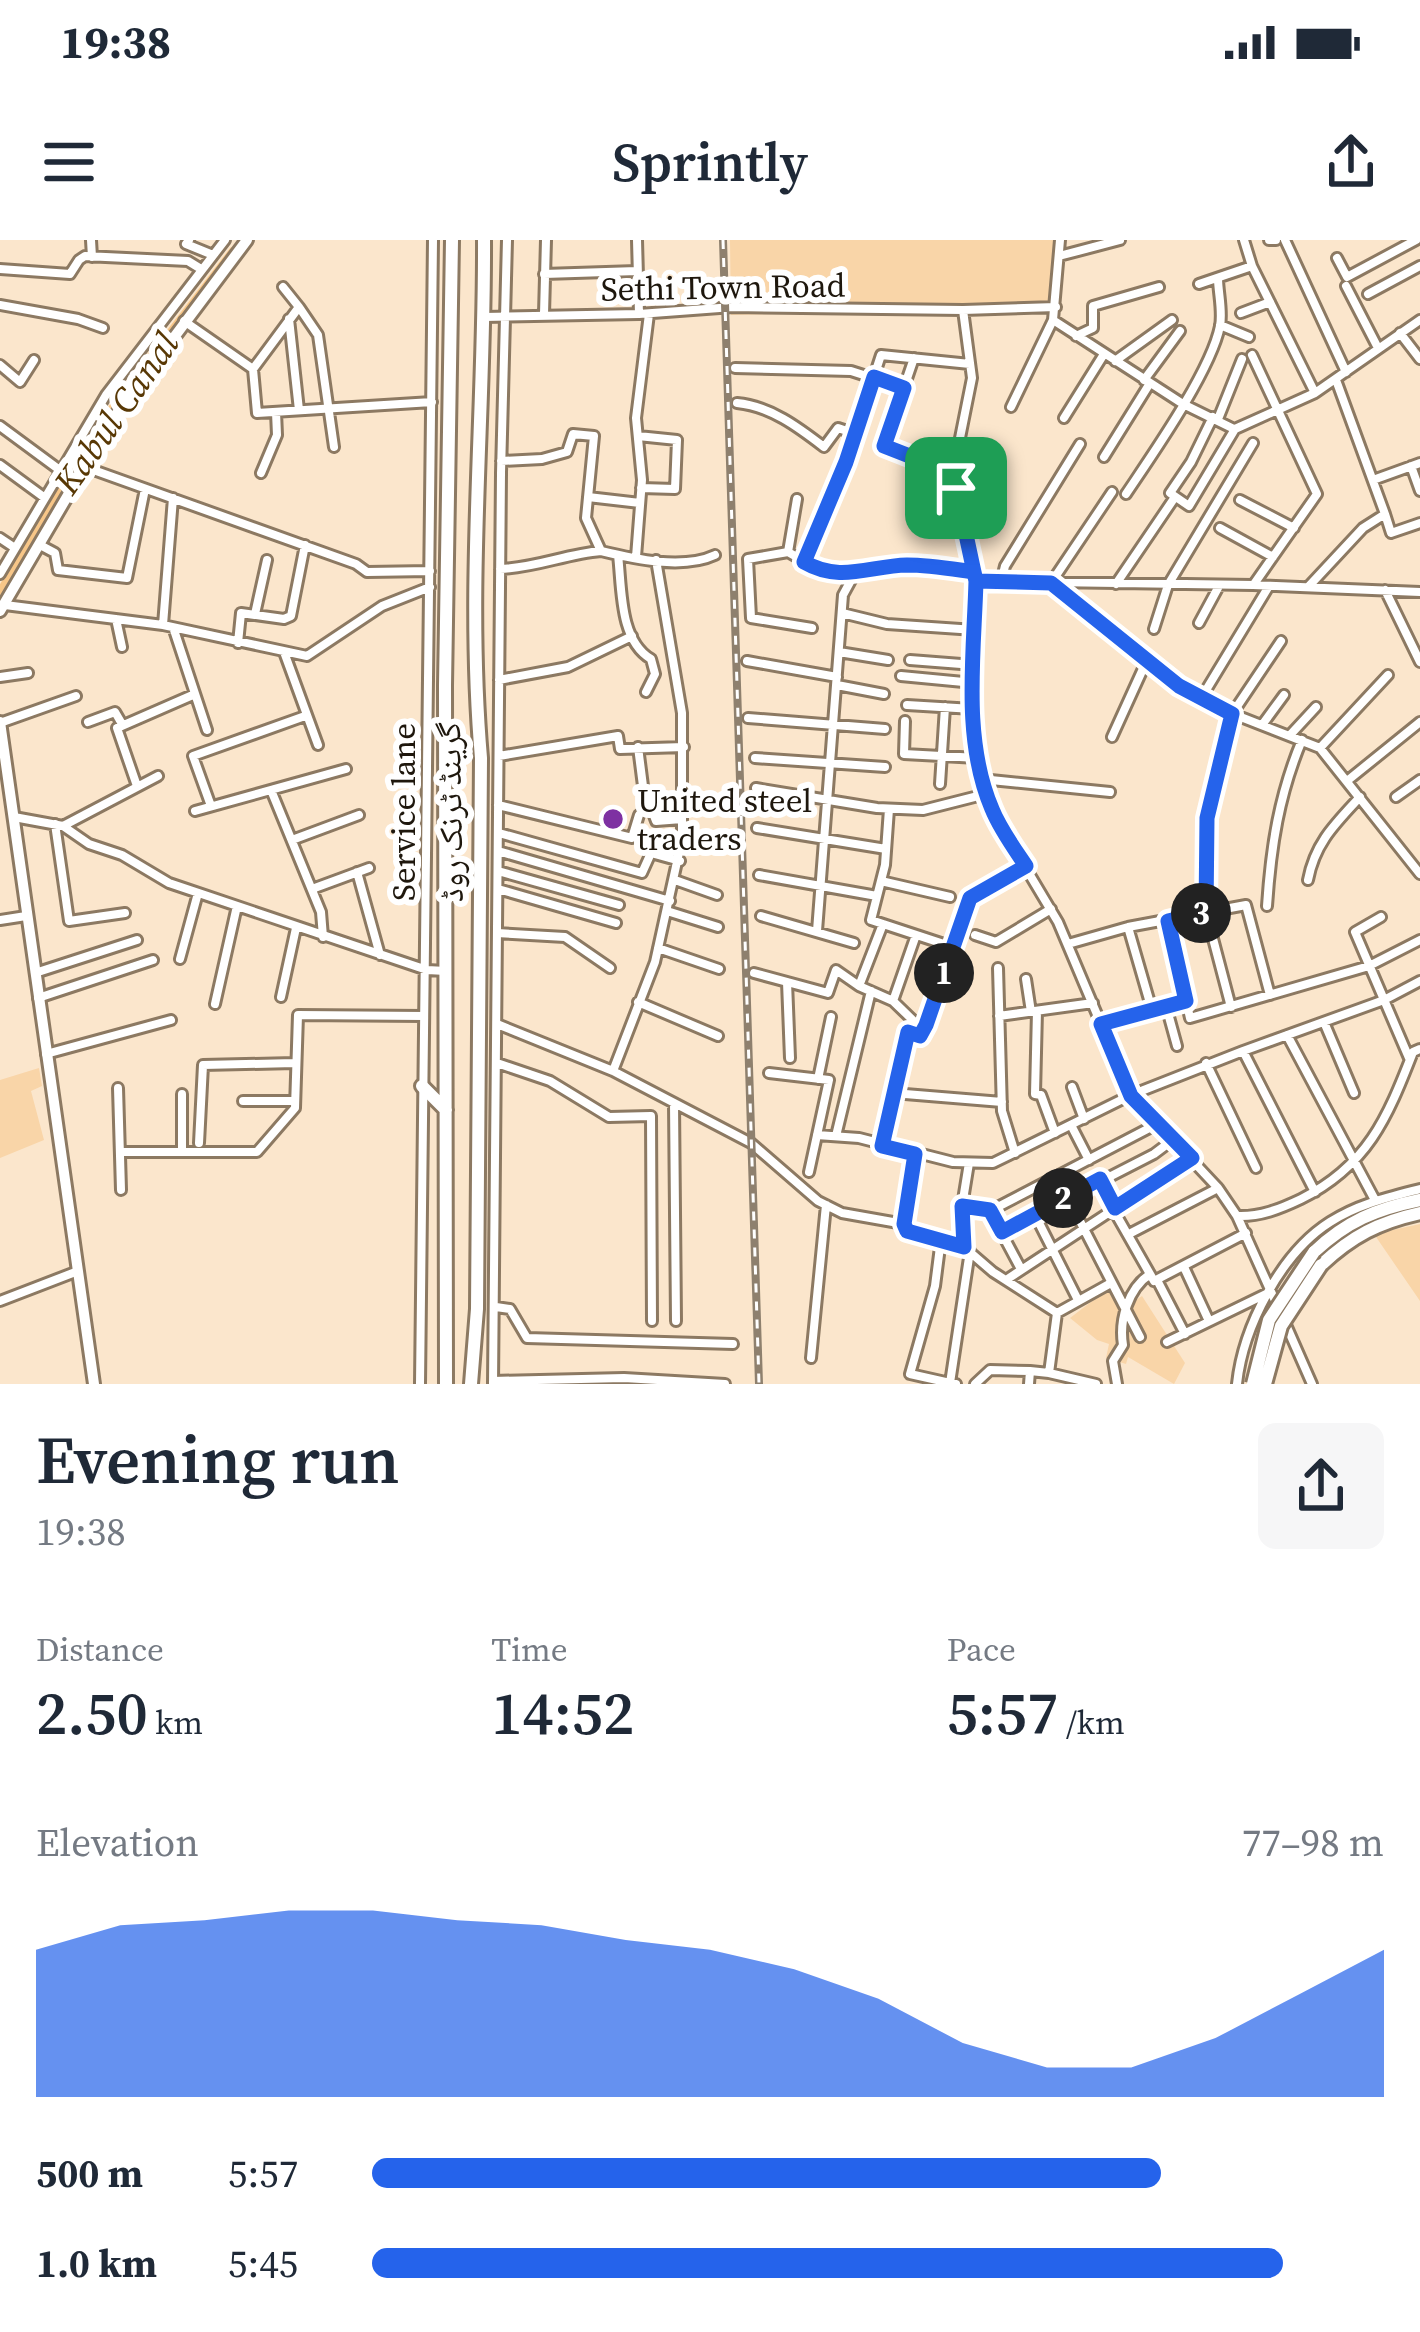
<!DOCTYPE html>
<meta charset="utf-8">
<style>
body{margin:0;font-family:"Source Serif 4","Noto Naskh Arabic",serif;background:#f6f6f7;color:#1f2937;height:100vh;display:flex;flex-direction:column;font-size:45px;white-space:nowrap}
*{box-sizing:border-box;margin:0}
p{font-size:39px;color:#747a83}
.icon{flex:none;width:66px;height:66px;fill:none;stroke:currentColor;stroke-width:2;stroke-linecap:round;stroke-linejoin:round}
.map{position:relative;height:1144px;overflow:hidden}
.details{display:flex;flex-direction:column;background:#fff;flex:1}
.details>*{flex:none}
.pin{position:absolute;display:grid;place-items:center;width:102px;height:102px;color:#fff;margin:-51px;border-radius:24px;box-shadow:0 6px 18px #0006}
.km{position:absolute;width:60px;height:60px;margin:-30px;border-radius:50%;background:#222;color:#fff;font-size:33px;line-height:60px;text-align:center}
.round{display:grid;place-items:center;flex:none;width:126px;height:126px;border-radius:18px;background:#f6f6f7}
.summary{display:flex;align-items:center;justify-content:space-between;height:204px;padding:0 36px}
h1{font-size:66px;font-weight:600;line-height:90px}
.stats{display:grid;grid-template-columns:repeat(3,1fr);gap:18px;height:204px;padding:12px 36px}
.stats div{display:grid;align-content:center}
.stats b{font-size:60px;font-weight:600}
.stats small{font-size:33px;font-weight:400}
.stats p{font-size:33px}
.chart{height:336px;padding:24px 36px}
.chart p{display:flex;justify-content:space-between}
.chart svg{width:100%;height:216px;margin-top:12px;fill:#2563eb;opacity:.7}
ul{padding:0 36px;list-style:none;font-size:39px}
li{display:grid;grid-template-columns:192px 144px 1fr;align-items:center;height:90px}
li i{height:30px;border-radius:15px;background:#2563eb}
.status{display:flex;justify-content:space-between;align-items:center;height:84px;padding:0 60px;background:#fff;direction:ltr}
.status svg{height:33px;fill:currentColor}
header{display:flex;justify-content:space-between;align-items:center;height:156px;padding:0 36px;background:#fff;font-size:54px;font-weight:600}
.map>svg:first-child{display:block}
.green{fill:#f9d5a8}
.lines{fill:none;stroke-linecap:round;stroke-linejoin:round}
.canal{stroke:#f7c688;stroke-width:8}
.minor-casing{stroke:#8c7962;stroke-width:14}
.major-casing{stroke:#8c7962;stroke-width:16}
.highway-casing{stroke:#8c7962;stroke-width:18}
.minor{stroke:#fff;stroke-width:8}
.major{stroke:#fff;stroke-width:10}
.highway{stroke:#fff;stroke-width:12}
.rail-casing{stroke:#8e806e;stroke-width:8}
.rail{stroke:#fff;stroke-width:3;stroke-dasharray:9;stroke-linecap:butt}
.highway-bridge-casing{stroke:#8c7962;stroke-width:18;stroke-linecap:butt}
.highway-bridge{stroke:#fff;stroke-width:12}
.route-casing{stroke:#fff;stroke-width:24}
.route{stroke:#2563eb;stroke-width:15}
.poi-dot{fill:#7e31a2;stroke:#fff;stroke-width:4.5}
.labels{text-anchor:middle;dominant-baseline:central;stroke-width:12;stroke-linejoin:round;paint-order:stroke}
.street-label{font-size:33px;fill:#1e170d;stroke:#fff}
.poi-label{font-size:33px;fill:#1e170d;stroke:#fff;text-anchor:start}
.water-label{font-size:36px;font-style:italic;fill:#583805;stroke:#fff}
</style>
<div class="status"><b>19:38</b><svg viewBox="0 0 49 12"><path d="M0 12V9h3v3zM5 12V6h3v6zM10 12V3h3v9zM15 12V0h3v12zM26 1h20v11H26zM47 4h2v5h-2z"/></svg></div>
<header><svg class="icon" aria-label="menu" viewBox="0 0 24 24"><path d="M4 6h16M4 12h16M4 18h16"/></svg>Sprintly<svg class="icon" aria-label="share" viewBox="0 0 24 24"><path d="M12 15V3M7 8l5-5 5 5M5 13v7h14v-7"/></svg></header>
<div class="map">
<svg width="1420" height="1144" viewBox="0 0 1420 1144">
<rect width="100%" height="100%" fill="#fbe6cc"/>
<path class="green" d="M730 0H1059L1056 67 731 75Z
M39 828 42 846 31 851 44 900 0 918V840Z
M1420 984V1061L1374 994Z
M1117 1042 1127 1066 1142 1056 1185 1123 1174 1144 1128 1117 1126 1124 1106 1118 1109 1104 1097 1100 1070 1078Z"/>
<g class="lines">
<path class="canal" d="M0 352 97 188 233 11"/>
<defs>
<path id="minor" d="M91 0 92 17
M189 0 186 4 213 15
M637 0 639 74
M1060 0 1053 80 1183 164 1234 189
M1244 0 1252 26 1315 153
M1269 0H1276
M1285 0 1346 132
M1059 16 1120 0
M1337 18 1347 37 1416 0
M0 29 70 34 79 20 85 16 188 21 201 29
M544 34 637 31
M1199 44 1252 26
M1346 46 1378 108
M283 47 299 67
M1368 54 1420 26
M0 65 78 79 103 88
M963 70 972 138 953 233 977 341 973 473 981 539 993 573 1058 682 1131 855 1218 948 1237 976 1277 1065
M1241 73 1270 62
M544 74 546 0
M484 77 639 74 733 67 963 70 1056 67
M289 79 299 170
M184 81 253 129 257 173 432 162
M1220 85 1249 97
M1400 93 1420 119
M1076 96 1093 88V66L1159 47
M1252 115 1317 254 1254 344
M914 118 884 206 953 233
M1115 121 1172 80
M0 125 20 142 34 120
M735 128 851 131 904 148
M253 129 299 67 318 95 334 207
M1144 140 1180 91
M737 163C770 166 798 187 824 207L838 188 856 194
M1011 167 1053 80
M1213 177 1191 222 1170 253 1189 266 1235 189 1315 153 1420 80
M1064 178 1104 114
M1218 179 1242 119
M0 186 61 231
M638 196 677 200 675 249 641 248
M1104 217 1150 143
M501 221 542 219 567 212 573 194 594 196 586 278 601 311C634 319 683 330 715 315
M0 225 45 258
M1411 226 1420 251
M85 227 356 324 367 332 430 331
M261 233 277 195 276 172
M1373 240 1420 223
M1126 254C1152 215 1211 131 1220 86 1223 71 1218 52 1218 38
M588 257 640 263
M1240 260 1294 288
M1385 274 1391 293 1420 283
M1220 288 1273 317
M0 298 15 308
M40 305 55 313 58 330 127 338 145 249
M788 312 797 259
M618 315C622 348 619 400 651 419L655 434 646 452
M636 317 642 240 636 178 649 74
M804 322 846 222 881 115 970 124
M500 329C535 328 566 314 601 311
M0 334 106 155 225 0
M977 341 1253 345 1420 352
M1001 342 1005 326 1080 204
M1116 344 1175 257
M1309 346 1363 288 1385 274 1336 140
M1385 350 1420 422
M5 365 163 385 307 416 382 366 430 347
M842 373 887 384 975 390
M255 374 267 320
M116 379 122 407
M1199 383 1219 346
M163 385 173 258
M812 388 751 378 748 319 788 312 821 331 852 334 906 325 974 332
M1154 389 1168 345 1253 203
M174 390 207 490
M238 403 241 373 284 379 291 376 305 305
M284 412 318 505
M839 412 888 420
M910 420 974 425
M1147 420 1205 463 1320 508 1420 634
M747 421 837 437
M901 436 974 443
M0 437 28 433
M499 440 568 427 632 396
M837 445 884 454
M1200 460 1269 346
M907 465 973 469
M748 478 885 489
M905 481 904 514 978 518
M88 482 115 472 122 484
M0 483 76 456
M1262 485 1284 455
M1291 494 1316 467
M1112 497 1147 420 1051 343 1112 252
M638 507 643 546 656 581 682 579
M1320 508 1388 435
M499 516 618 496 620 509 684 507
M755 518 885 527
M981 539 1110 552
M1347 541 1420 482
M940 544 945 467
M137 546 117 488 195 454
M756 548 877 568 923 570 986 554
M271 550 321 672 323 697
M1396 557 1420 540
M498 565 632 598 639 575
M211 566 193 516 305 476
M889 569 885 625 871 680 953 707
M195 571 346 529
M14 577 63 586 89 604 122 615 169 643 427 730 446 731
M55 584 69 681 125 673
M63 586 158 536
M757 588 886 609
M499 593 642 633 651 613 680 621
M292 600 359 575
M498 611 670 661
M498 631 619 665
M357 632 380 715
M759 635 877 656
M675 640 717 655
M1308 640C1315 603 1335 584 1360 557
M881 641 950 657
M312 649 369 628
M498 649 616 683
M1267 666C1271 606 1279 555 1302 500
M667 671 718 687
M761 676 854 703
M1381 677 1355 692 1409 818
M0 680 26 676
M1168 681 1190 778 1369 726 1420 700
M1128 687 1152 770
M817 691 843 355 855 333
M497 693 565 697 610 728
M975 695 996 702 1051 669
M1068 704 1128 687 1246 665 1270 755
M658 708 719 729
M180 719 198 653
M998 728 1002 871 1015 913
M35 733 137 700
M754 733 828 753 836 730 859 746 893 761 923 790
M1026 739 1031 772
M787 742 790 818
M859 746 883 684
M281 757 296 688
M38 758 153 720
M893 761 916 695
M638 762 718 796
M215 764 237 666
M1166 766 1177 806
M1231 767 1206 672 1207 578 1232 474 1281 401
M1037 771 1035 854 1041 855 1055 893
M999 776 1093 763
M1324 782 1354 853
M497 784 613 831 751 903 818 961 842 973 904 984
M1101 784 1185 761
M1287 795 1375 960
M1243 811 1384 760 1420 741
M46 814 171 780
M497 823 550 841 609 877 651 876 652 1081
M1206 823 1256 928
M613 831 655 722 682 599V473L656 320
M769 833 829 840 809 932
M818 839 831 777
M1072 847 1084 879
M118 848 121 950
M893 853 1002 862
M243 861H295
M674 863 676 1081
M1071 885 1089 920
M817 895 859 898 953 922 993 923 1131 855 1243 811 1315 952
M836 896 871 751
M199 903 203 825 295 823
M882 905 908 792 920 797 926 785 971 658 1026 626
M120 912H257L295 868 298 775 424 776
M182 912V854
M915 914 904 984 907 991 964 1007
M969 923 962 966 964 1007 993 1032 1057 1073 1049 1133 1096 1144
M1100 939 1115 968
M1067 956 1140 1097
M962 966 990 971 1021 1029
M1113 969 1154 1041 1246 993
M990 971 1159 883
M1035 975 1078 1060
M1237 976C1260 977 1280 969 1301 959 1367 926 1387 879 1413 812L1420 809
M1002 992 1154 914 1174 899
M1129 994 1218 948
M941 999 935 1046 910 1134 950 1143
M1184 1027 1209 1081
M1006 1040 1192 918
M1157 1040 1185 1094
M0 1061 78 1031
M496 1067 510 1069 527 1098 733 1104
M1057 1073 1111 1043
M1283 1078 1312 1144
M1167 1102 1270 1052
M811 1118 826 965
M493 1141 624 1138 725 1144
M420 1144 433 0
M493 1144 501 233 507 0
M956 1144 950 1143 970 1011
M975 1144 990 1130 1030 1131
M1029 1144 1030 1131 1049 1133
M1117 1144 1113 1121 1123 1105C1119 1080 1128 1049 1150 1034
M1237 1144C1243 1087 1281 1013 1330 982 1358 964 1389 957 1420 949"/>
<path id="major" d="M0 371 112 180 247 0
M0 482 94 1144"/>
<path id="highway" d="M422 846 446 870
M1314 1012C1347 981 1376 969 1420 960
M1321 1025C1352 996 1379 982 1420 973
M446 1144 445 445 452 0
M471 1144 477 1069 481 518C466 345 485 173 484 0"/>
</defs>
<use href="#minor" class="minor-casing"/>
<use href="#major" class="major-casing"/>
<use href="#highway" class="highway-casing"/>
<use href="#minor" class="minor"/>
<use href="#major" class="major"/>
<use href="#highway" class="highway"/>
<defs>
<path id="rail" d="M723 0 759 1144"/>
</defs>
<use href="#rail" class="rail-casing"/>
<use href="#rail" class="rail"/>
<defs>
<path id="highway-bridge" d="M1253 1144 1269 1080 1314 1012
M1265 1144 1281 1086 1321 1025"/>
</defs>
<use href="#highway-bridge" class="highway-bridge-casing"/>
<use href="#highway-bridge" class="highway-bridge"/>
</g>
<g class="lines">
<defs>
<path id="route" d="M956 248 974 332 976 341C974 415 962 499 992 569 1000 589 1014 608 1026 626L970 658 926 785 920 796 908 792 882 906 915 914 904 984 907 991 964 1007 962 966 990 970 1002 992 1100 939 1115 968 1192 918 1131 856 1101 784 1186 761 1168 681 1206 672 1207 578 1232 474 1179 446 1051 343 976 341 974 332C952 329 929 325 907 325 869 326 840 343 804 322L846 222 874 137 904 148 884 206 953 233 956 248"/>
</defs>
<use href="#route" class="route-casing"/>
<use href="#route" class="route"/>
</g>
<circle class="poi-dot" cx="613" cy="579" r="12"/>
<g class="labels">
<g class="street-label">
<text transform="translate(723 47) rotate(-1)">Sethi Town Road</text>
<text transform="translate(403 572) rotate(-90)">Service lane</text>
<text transform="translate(450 572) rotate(-91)">گرینڈ ٹرنک روڈ</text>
</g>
<g class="poi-label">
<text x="637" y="560">United steel<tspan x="637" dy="38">traders</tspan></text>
</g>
<g class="water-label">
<text transform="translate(116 173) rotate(-55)">Kabul Canal</text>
</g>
</g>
</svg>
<div class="pin" style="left:956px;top:248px;background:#1e9e55"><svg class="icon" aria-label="arrive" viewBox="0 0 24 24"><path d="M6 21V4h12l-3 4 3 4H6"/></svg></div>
<b class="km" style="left:944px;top:733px">1</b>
<b class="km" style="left:1063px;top:958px">2</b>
<b class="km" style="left:1201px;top:673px">3</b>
</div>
<section class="details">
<div class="summary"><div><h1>Evening run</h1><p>19:38</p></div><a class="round"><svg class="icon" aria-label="share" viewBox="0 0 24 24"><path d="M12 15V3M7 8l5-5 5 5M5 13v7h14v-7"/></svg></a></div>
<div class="stats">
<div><p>Distance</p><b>2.50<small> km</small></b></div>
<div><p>Time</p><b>14:52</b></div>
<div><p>Pace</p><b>5:57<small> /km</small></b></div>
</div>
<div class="chart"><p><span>Elevation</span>77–98 m</p>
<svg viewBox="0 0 160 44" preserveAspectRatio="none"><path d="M0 44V14L10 9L20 8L30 6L40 6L50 8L60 9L70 12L80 14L90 18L100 24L110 33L120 38L130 38L140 32L150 23L160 14V44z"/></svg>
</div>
<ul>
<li><b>500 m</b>5:57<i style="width:78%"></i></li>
<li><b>1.0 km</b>5:45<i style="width:90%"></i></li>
</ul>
</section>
